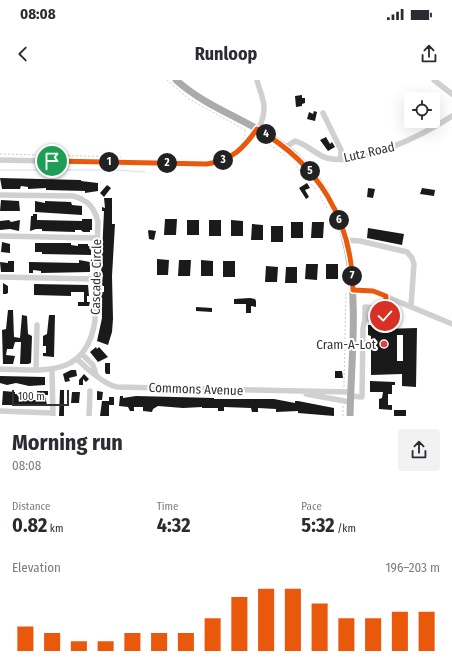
<!DOCTYPE html>
<meta charset="utf-8">
<style>
body{margin:0;font-family:"Fira Sans Condensed",sans-serif;background:#f2f2f3;color:#2b2b33;height:100vh;display:flex;flex-direction:column;font-size:15px;white-space:nowrap}
*{box-sizing:border-box;margin:0}
p{font-size:13px;color:#7c7c81}
.icon{flex:none;width:22px;height:22px;fill:none;stroke:currentColor;stroke-width:2;stroke-linecap:round;stroke-linejoin:round}
.map{position:relative;height:336px;overflow:hidden}
.drawer{display:flex;flex-direction:column;background:#fff;flex:1}
.drawer>*{flex:none}
.buttons{position:absolute;left:404px;top:12px;display:grid;gap:8px}
.buttons a{display:grid;place-items:center;width:36px;height:36px;border-radius:4px;background:#fff;box-shadow:0 4px 16px #0002;font-size:20px}
.scale{position:absolute;left:12px;bottom:10px;width:57px;box-sizing:border-box;padding-left:4px;border:2px solid #333;border-top:0;font-size:11px;line-height:14px;white-space:nowrap;color:#333;-webkit-text-stroke:3px #fff;paint-order:stroke}
.pin{position:absolute;display:grid;place-items:center;width:34px;height:34px;color:#fff;margin:-17px;border:2px solid #fff;border-radius:50%;box-shadow:0 1px 4px #0007}
.km{position:absolute;width:20px;height:20px;margin:-10px;border-radius:50%;background:#222;color:#fff;font-size:11px;line-height:20px;text-align:center}
.round{display:grid;place-items:center;flex:none;width:42px;height:42px;border-radius:4px;background:#f2f2f3}
.headline{display:flex;align-items:center;justify-content:space-between;height:68px;padding:0 12px}
h1{font-size:22px;font-weight:700;line-height:30px}
.figures{display:grid;grid-template-columns:repeat(3,1fr);gap:6px;height:68px;padding:4px 12px}
.figures div{display:grid;align-content:center}
.figures b{font-size:20px;font-weight:700}
.figures small{font-size:11px;font-weight:400}
.figures p{font-size:11px}
.chart{height:112px;padding:8px 12px}
.chart p{display:flex;justify-content:space-between}
.chart svg{width:100%;height:72px;margin-top:4px;stroke:#ea580c;stroke-width:6}
.status{display:flex;justify-content:space-between;align-items:center;height:28px;padding:0 20px;background:#fff;direction:ltr}
.status svg{height:11px;fill:currentColor}
header{display:flex;justify-content:space-between;align-items:center;height:52px;padding:0 12px;background:#fff;font-size:18px;font-weight:700}
.map>svg:first-child{display:block}
.lines{fill:none;stroke-linecap:round;stroke-linejoin:round}
.stream{stroke:#cfe2ee;stroke-width:1}
.building{fill:#1a1a1a;fill-rule:evenodd}
.path{stroke:#cdcdcd;stroke-width:1;stroke-dasharray:2 2;stroke-linecap:butt}
.minor{stroke:#d0d0d0;stroke-width:5.5}
.major{stroke:#ababab;stroke-width:7}
.route-casing{stroke:#fff;stroke-width:8}
.route{stroke:#ea580c;stroke-width:5}
.poi-dot{fill:#e63946;stroke:#fff;stroke-width:1.5}
.labels{text-anchor:middle;dominant-baseline:central;stroke-width:4;stroke-linejoin:round;paint-order:stroke}
.street-label{font-size:13px;fill:#333;stroke:#fff}
.poi-label{font-size:13px;fill:#333;stroke:#fff;text-anchor:end}
</style>
<div class="status"><b>08:08</b><svg viewBox="0 0 49 12"><path d="M0 12V9h3v3zM5 12V6h3v6zM10 12V3h3v9zM15 12V0h3v12zM26 1h20v11H26zM47 4h2v5h-2z"/></svg></div>
<header><svg class="icon" aria-label="back" viewBox="0 0 24 24"><path d="M15 5l-7 7 7 7"/></svg>Runloop<svg class="icon" aria-label="share" viewBox="0 0 24 24"><path d="M12 15V3M7 8l5-5 5 5M5 13v7h14v-7"/></svg></header>
<div class="map">
<svg width="452" height="336" viewBox="0 0 452 336">
<rect width="100%" height="100%" fill="#fff"/>
<g class="lines">
<path class="stream" d="M0 90H116L145 92"/>
</g>
<path class="building" d="M302 15V18H305V23L302 24V26L296 27 295 16Z
M314 31 317 32 315 41 307 39 309 32 313 34Z
M326 57 330 64 332 62 335 67 328 71 320 60Z
M0 98 81 100V101L98 103V111L85 113V111L46 110V108L28 109V107L21 106 20 109H2Z
M307 103 310 108 305 110 309 117 306 119 299 108Z
M107 105 111 108 104 117 100 113Z
M368 108 375 109 373 118 367 117Z
M422 108 435 110 434 116 420 114Z
M104 118H112V144H115L112 196 113 239 112 252 108 265 97 261 102 238 101 212H104V206H101L103 195H101L104 131H102V127L105 128Z
M1 120 19 121 20 131H0Z
M35 121 45 123V121L71 122 72 125 82 126V135L35 132Z
M33 134H37V140L82 141V139H92V150H90V152H83L81 150H75V152L42 151V149H36L30 151 31 136H33Z
M165 139H177L176 155H164Z
M9 140 11 142 20 140 19 151 10 149 0 150V141Z
M187 140H199V155H187Z
M209 140H221V156H209Z
M231 140 243 141V156H231Z
M291 142H303V158H291Z
M312 142H324L323 158H311Z
M252 144 263 145V160H251Z
M271 146H283V162H271Z
M368 148 404 154 402 165 367 158Z
M149 150 156 151 154 160 149 159 148 151Z
M2 162 10 164V173L1 172Z
M35 163H71V165L78 166V164H88V166H91V175L42 174V172H35Z
M157 179 169 180 168 195H157Z
M79 180 90 182V192L41 193V191L33 190V193H29V182L79 183Z
M179 180H191L190 196H178Z
M201 180 213 181V196H201Z
M8 181H14V192H1L0 182 8 183Z
M223 181H235V197H223Z
M306 184H318L317 200 305 199Z
M326 184H338V199H326Z
M266 186 278 187 277 202H265Z
M286 187H297V203H285Z
M3 203 8 206V213L6 214H3Z
M34 204 88 205 89 216H87V222H90L89 226H78V222H84V212H71V216L34 215Z
M250 218 255 219 256 221V227L251 226V233H246V224H234V219Z
M196 227 212 228V232L196 231Z
M8 230H13L14 257 20 258 22 235 27 236 28 254 32 256 31 283 28 284H20L21 262H15L13 269H7L6 275 15 276 13 284H3L2 250 6 249Z
M49 235H55L54 277 43 276V273H46V266H43V256L47 254Z
M368 245H383V249L417 248 416 307 402 306V294L371 295V256L368 255ZM397 255H403V281H397Z
M96 267 97 269 99 267 108 277 98 282 90 272Z
M105 283H110V294H106L105 292Z
M71 290H76L77 296 69 298 70 301 65 302 63 294Z
M335 291H342L343 298H335Z
M84 294 89 299 86 302 83 299V305H79V300Z
M0 296 45 297V305L29 306 16 303 7 305 0 303Z
M370 301 395 302V305H392V314H388V325H392V330L379 329V319L382 318 383 312H370Z
M60 310H64V336H59Z
M3 311 15 312V314H29V320H37V311H48V315H45L47 325H2Z
M97 311 103 312 102 320H97Z
M72 312H80L79 323H71Z
M120 316H123V318L136 316 214 318V319H274L295 323V321H298L334 328V336L298 333V331L276 332V329L258 328V332H252L251 328 224 327V331H218V328H202V327L183 328 158 326 153 329 152 332 143 331V327H134V331H130L128 327 119 326Z
M109 317H114V325H109V336H100L102 321H109Z
M394 330H406V336H394Z"/>
<g class="lines">
<path class="path" d="M167 0 189 19 247 51
M260 58 287 77
M243 60 245 55V50
M0 74 121 77
M296 86 317 111
M320 116 328 130
M344 307 346 211
M343 336V325"/>
<path class="minor" d="M434 0 452 14
M323 33 341 70V79
M286 67 295 61C307 64 316 75 327 78 360 87 425 54 452 36
M0 80 207 84C232 80 262 58 264 30 265 20 259 10 257 0
M0 115 73 116C88 120 94 127 98 142L95 241C86 298 45 290 0 289
M0 156 97 158
M346 160 360 161 407 172 412 178 414 184 411 226
M0 197 95 199
M353 210 373 211 452 244
M365 227 385 229V238L365 239Z
M385 236 397 237V231L385 229 386 216
M82 274 93 285 96 294
M77 279C86 288 105 305 117 307L350 312
M36 290 37 245
M52 290 53 336
M306 314 350 322
M350 316 362 317 363 248 365 239
M0 331 53 333
M89 336 90 311"/>
<path class="major" d="M176 0C208 29 250 40 284 66 372 133 352 240 350 336"/>
</g>
<g class="lines">
<defs>
<path id="route" d="M52 81 207 84C232 80 243 69 257 49 318 84 352 139 353 210L373 211 386 216 385 236"/>
</defs>
<use href="#route" class="route-casing"/>
<use href="#route" class="route"/>
</g>
<circle class="poi-dot" cx="384" cy="264" r="4"/>
<g class="labels">
<g class="street-label">
<text transform="translate(369 72) rotate(-13)">Lutz Road</text>
<text transform="translate(96 197) rotate(-89)">Cascade Circle</text>
<text transform="translate(196 309) rotate(2)">Commons Avenue</text>
</g>
<g class="poi-label">
<text x="376" y="264">Cram-A-Lot</text>
</g>
</g>
</svg>
<div class="buttons">
<a><svg class="icon" aria-label="locate" viewBox="0 0 24 24"><circle cx="12" cy="12" r="6"/><path d="M12 2v4M12 18v4M2 12h4M18 12h4"/></svg></a>
</div>
<div class="scale">100 m</div>
<div class="pin" style="left:52px;top:81px;background:#1e9e55"><svg class="icon" aria-label="arrive" viewBox="0 0 24 24"><path d="M6 21V4h12l-3 4 3 4H6"/></svg></div>
<div class="pin" style="left:385px;top:236px;background:#d93025"><svg class="icon" aria-label="check" viewBox="0 0 24 24"><path d="M5 12l5 5 9-10"/></svg></div>
<b class="km" style="left:109px;top:82px">1</b>
<b class="km" style="left:167px;top:83px">2</b>
<b class="km" style="left:223px;top:80px">3</b>
<b class="km" style="left:266px;top:54px">4</b>
<b class="km" style="left:310px;top:91px">5</b>
<b class="km" style="left:339px;top:140px">6</b>
<b class="km" style="left:352px;top:196px">7</b>
</div>
<section class="drawer">
<div class="headline"><div><h1>Morning run</h1><p>08:08</p></div><a class="round"><svg class="icon" aria-label="share" viewBox="0 0 24 24"><path d="M12 15V3M7 8l5-5 5 5M5 13v7h14v-7"/></svg></a></div>
<div class="figures">
<div><p>Distance</p><b>0.82<small> km</small></b></div>
<div><p>Time</p><b>4:32</b></div>
<div><p>Pace</p><b>5:32<small> /km</small></b></div>
</div>
<div class="chart"><p><span>Elevation</span>196–203 m</p>
<svg viewBox="0 0 160 44" preserveAspectRatio="none"><path d="M5 44V29M15 44V33M25 44V38M35 44V38M45 44V33M55 44V33M65 44V33M75 44V24M85 44V11M95 44V6M105 44V6M115 44V15M125 44V24M135 44V24M145 44V20M155 44V20"/></svg>
</div>
</section>
